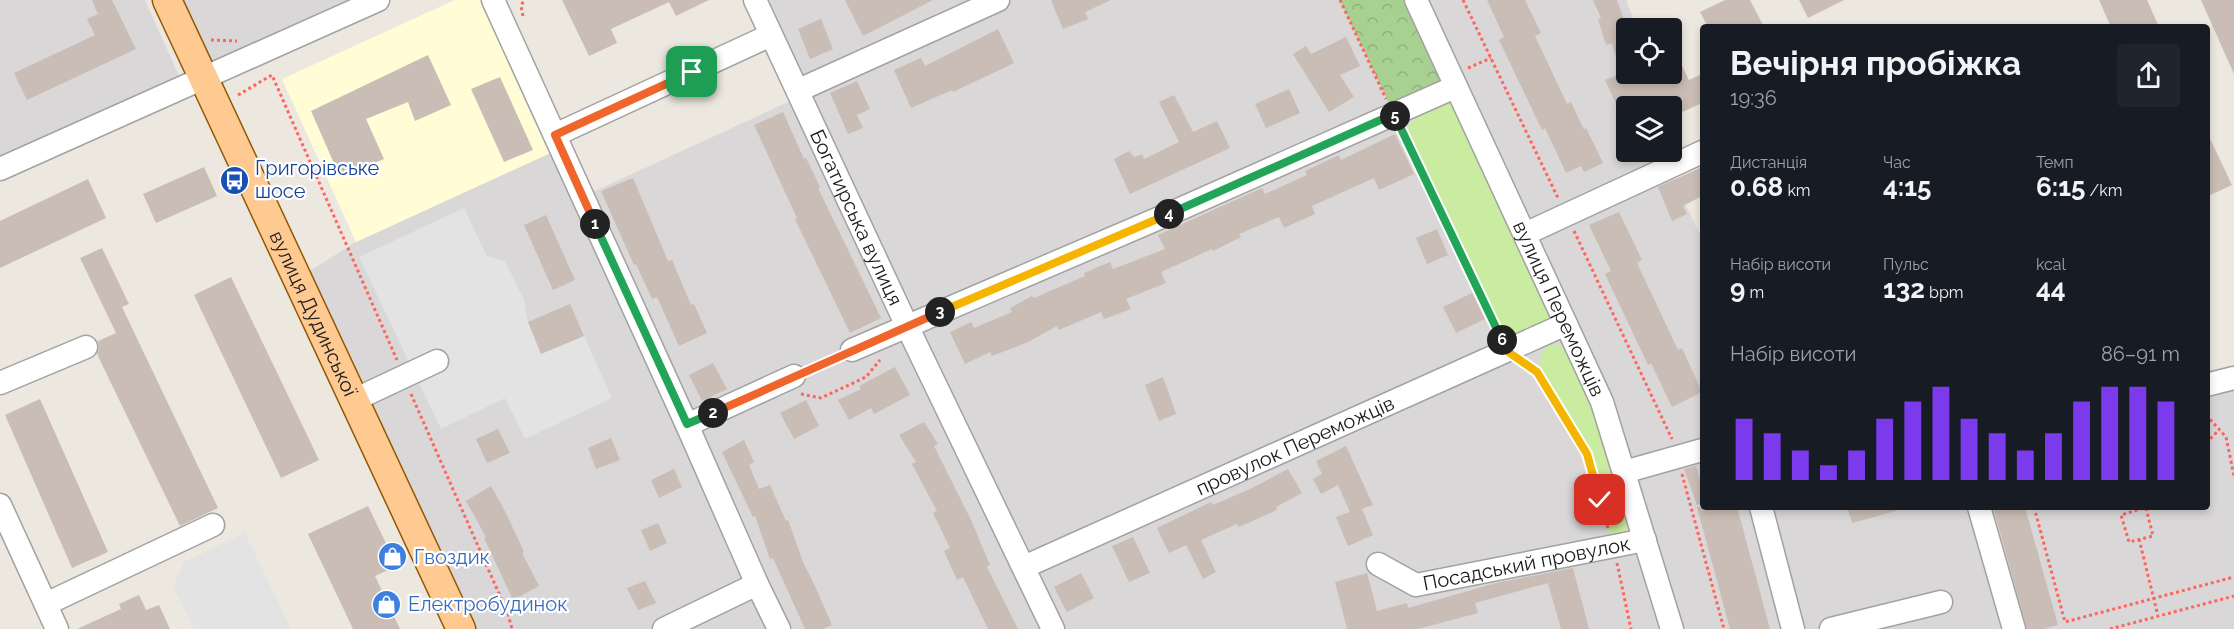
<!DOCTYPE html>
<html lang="uk">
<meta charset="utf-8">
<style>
body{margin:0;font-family:Raleway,sans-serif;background:#20242c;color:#f1f3f6;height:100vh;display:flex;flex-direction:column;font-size:22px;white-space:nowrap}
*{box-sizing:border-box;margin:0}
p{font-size:20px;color:#9ea1a6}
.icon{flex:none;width:33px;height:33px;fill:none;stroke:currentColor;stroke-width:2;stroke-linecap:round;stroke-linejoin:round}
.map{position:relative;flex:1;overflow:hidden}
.details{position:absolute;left:1700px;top:24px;width:510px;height:486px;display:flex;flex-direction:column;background:#171b24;border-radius:6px;box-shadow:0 3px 9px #0003}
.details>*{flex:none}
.controls{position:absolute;left:1616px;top:18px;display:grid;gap:12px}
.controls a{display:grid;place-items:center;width:66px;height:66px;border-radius:6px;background:#171b24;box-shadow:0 3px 9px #0003;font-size:30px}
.pin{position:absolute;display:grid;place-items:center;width:51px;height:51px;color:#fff;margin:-26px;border-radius:12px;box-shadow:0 3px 9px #0006}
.km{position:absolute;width:30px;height:30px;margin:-15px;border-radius:50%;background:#222;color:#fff;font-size:16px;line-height:30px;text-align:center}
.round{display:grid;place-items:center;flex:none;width:63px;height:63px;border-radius:6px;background:#20242c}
.summary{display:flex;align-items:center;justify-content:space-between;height:102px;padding:0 30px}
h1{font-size:33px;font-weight:700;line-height:45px}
.stats{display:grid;grid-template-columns:repeat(3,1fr);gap:9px;height:102px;padding:6px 30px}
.stats div{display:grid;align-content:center}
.stats b{font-size:26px;font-weight:700}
.stats small{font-size:16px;font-weight:400}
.stats p{font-size:16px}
.chart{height:168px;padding:12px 30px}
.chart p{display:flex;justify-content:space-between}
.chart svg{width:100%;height:108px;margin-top:6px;stroke:#7c3aed;stroke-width:6}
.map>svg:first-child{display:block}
.residential{fill:#d9d7d8}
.education{fill:#fffcd6}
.grass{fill:#caeca0}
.forest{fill:url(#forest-crowns)}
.parking{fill:#e3e3e3}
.building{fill:#c9bdb5}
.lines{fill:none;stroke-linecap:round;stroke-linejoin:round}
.minor-casing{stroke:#a2a2a2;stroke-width:25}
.major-casing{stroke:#915800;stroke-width:31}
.path{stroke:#ff655e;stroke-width:3;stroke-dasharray:3 3;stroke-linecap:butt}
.minor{stroke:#fff;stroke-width:22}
.major{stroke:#ffc992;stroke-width:28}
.split-1-casing{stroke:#fff;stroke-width:12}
.split-2-casing{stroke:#fff;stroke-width:12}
.split-3-casing{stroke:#fff;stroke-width:12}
.split-4-casing{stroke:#fff;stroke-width:12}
.split-5-casing{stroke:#fff;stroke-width:12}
.split-6-casing{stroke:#fff;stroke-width:12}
.split-7-casing{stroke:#fff;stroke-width:12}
.split-1{stroke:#f0652b;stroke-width:8}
.split-2{stroke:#22a559;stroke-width:8}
.split-3{stroke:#f0652b;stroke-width:8}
.split-4{stroke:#f5b400;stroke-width:8}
.split-5{stroke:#22a559;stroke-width:8}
.split-6{stroke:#22a559;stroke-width:8}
.split-7{stroke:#f5b400;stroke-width:8}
.labels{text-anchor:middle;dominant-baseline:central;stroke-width:4.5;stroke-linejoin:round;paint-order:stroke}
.transit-label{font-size:20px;fill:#164399;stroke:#fff;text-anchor:start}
.street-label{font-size:20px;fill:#1b1b1b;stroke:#fff}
.shop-label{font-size:20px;fill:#366cbe;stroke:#fff;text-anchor:start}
</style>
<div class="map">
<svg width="2234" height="629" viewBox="0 0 2234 629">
<defs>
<pattern id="forest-crowns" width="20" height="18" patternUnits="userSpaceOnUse" patternTransform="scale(1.5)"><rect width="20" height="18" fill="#a7d091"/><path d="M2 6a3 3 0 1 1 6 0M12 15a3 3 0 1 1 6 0" fill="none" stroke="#8fb27c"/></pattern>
</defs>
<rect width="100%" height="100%" fill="#ede8df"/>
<path class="residential" d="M0 0H145L179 76 0 158Z
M174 0H362L207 71Z
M769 0H1626L1637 28H1626V74H1654L1667 106H1626V152H1671V117L1685 154 1666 164 1702 239V507H2206L2207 371 2234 365V629H471L308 272 356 242 555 151 595 191 810 92Z"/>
<path class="education" d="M455 0H486L555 151 356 242 282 79Z"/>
<path class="grass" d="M1462 101 1558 306 1550 332 1507 351 1403 133C1421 110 1432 103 1462 101Z
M1550 344 1577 348 1645 540 1613 546 1587 454 1537 372 1541 354Z"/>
<path class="forest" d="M1340 0H1416L1455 87 1394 114Z"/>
<path class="parking" d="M464 208 487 256 505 261 524 300 528 322 541 353 584 336 612 398 525 439 505 398 441 429 359 257Z
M245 533 291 629H194L173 586 184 562Z"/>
<path class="building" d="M92 0H112L136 49 27 100 14 73 95 35 87 19 98 14Z
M562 0H709L676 16 669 2 611 29 617 43 589 56Z
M845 0H933L863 36Z
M1051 0H1111L1085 12 1088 19 1063 29Z
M1487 0H1525L1541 33 1535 36 1567 104 1571 102 1584 130 1586 128 1603 163 1584 172 1581 166 1566 173 1545 128 1542 130 1499 40 1504 37Z
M1593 0H1617L1626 26V74H1671V43L1689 80 1702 74V103L1671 117V106H1617L1605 80 1621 74 1612 43 1606 45 1598 19 1601 18Z
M1725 0H1750L1764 27H1708L1700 12Z
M1799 0H1844L1808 18Z
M2099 0H2147L2159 27H2111Z
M2201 0H2234V74Z
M821 19 833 49 810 59 798 29Z
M998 29 1014 63 953 92 952 90 911 108 894 70 921 58 925 66Z
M1346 37 1360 66 1340 75 1354 97 1329 112 1293 54 1306 46 1311 54Z
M428 55 451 105 415 121 408 102 366 119 384 159 340 177 311 111Z
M500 77 533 150 504 162 471 89Z
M857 81 870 109 857 115 863 128 848 134 830 93Z
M1289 89 1300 113 1266 128 1255 104Z
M1174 95 1193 132 1217 121 1230 148 1130 194 1114 159 1129 151 1134 157 1142 154 1144 159 1179 142 1159 102Z
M783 112 804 159 806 158 820 187 818 188 881 318 850 333 795 219 797 218 754 125Z
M2206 130 2232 185 2206 197Z
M1395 134 1414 174 1379 190 1374 178 1312 206 1315 214 1284 228 1279 217 1239 234 1241 237 1213 251 1212 249 1161 272 1166 283 1126 299 1131 309 1104 319 1101 312 1059 330 1057 326 1028 342 992 356 990 352 965 364 950 332 971 322 974 328 1012 312 1010 308 1032 296 1034 298 1085 276 1084 273 1110 262 1113 269 1165 249 1158 235 1262 188 1265 194 1307 175 1305 171 1339 155 1341 160Z
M204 167 217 196 156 223 143 194Z
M1702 167V196L1683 206 1687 214 1672 221 1658 187Z
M633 178 668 261 672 260 691 305 694 304 707 333 679 346 657 297 652 299 636 264 634 265 601 191Z
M88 179 106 218 0 268V221Z
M1619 212 1642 260 1637 263 1678 350 1682 348 1702 392 1672 407 1651 363 1648 365 1605 274 1611 271 1589 225Z
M546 215 575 280 553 290 524 225Z
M1437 229 1448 255 1427 264 1416 238Z
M102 248 129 304 122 307 218 508 180 526 97 354 99 348 98 341 116 333 80 258Z
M231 277 319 460 281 478 194 295Z
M1472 293 1485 319 1456 333 1443 307Z
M570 304 584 336 541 354 528 322Z
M713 363 727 389 702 401 689 375Z
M895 367 910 395 874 414 871 408 849 420 838 400 861 389 859 386Z
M1163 377 1176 414 1159 421 1145 385Z
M40 399 108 552 72 568 5 415Z
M806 400 819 426 794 439 780 413Z
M924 422 938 444 934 446 971 520 990 565 987 567 1018 629H988L963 577 957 580 944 551 950 548 933 513 937 511 912 464 916 462 899 435Z
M498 429 510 453 487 463 476 439Z
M611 438 620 460 596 469 588 448Z
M744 440 754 462 749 465 759 489 770 485 786 521 788 520 803 562 815 586 832 625 823 629H805L773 558 770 559 755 516 753 517 722 452Z
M1346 446 1373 505 1362 509 1373 535 1348 546 1336 517 1350 512 1338 485 1321 494 1313 479 1322 474 1316 461Z
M1696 466 1702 487V503L1697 505 1684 469Z
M674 469 682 487 659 498 651 480Z
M1288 469 1302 493 1276 507 1277 510 1239 527 1237 524 1201 540 1216 572 1203 579 1186 545 1169 553 1157 528 1211 502 1213 505 1250 489Z
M491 486 506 513 524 552 522 553 539 586 513 600 484 538 486 537 466 501Z
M368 506 397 566 375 576 400 629H353L308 534Z
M1697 507H1737L1770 629H1730Z
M1847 507H1895L1896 511 1852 523Z
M1993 507H2025L2058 625 2043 629H2027Z
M658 523 667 543 650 551 641 530Z
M1133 537 1150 573 1129 582 1112 546Z
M1573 568 1589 629H1561L1548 583 1475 603 1478 613 1418 629H1347L1335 582 1367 573 1377 611 1407 603 1408 608 1496 583Z
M1081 573 1094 598 1067 612 1054 587Z
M645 581 656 603 638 610 627 588Z
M139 595 146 610 159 605 170 629H77L121 609 119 604Z"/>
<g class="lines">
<defs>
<g id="minor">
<path d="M493 0 687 425 757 584 779 629"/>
<path id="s1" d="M755 0 907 326 1053 629"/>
<path id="s2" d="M1416 0 1602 402 1672 629"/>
<path d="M799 90 998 0"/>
<path d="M555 135 771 35"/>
<path d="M0 169 378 0"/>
<path d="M1525 234 1702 152"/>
<path d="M852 350 1171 213 1455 87"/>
<path d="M0 383 86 347"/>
<path d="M2206 385 2234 378"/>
<path d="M354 400 437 361"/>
<path d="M687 425 794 376"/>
<path d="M1624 472 1702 450"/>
<path d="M0 505 57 629"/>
<path d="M1761 507 1793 629"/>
<path d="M1979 507 2014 629"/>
<path id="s3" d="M1378 564 1416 585 1645 540"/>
<path id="s4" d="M1024 567 1566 324"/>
<path d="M46 604 213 525"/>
<path d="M664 629 757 584"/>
<path d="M1831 629 1941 602"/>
</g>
<g id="major">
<path id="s5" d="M167 0 461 629"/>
</g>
</defs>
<use href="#minor" class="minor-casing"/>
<use href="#major" class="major-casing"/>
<path class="path" d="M1340 0 1386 99
M1463 0 1558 198
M523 16 521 6 524 0
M211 40 237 41
M1468 68 1491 58
M238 95 272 75 397 360
M1402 132 1499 334
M1574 231 1672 439
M1524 363 1537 372 1587 454 1608 528
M810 369 836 357
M411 394 508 614 512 629
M801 394 821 398 866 377 880 360
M2206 415 2226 437 2234 476
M2206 443 2219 430
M1682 474 1724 629
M2034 507 2065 622 2234 577
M2146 508 2153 536 2129 542 2121 515 2147 507
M2139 539 2158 616
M1617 563 1631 629
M2110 629 2234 596"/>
<use href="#minor" class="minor"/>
<use href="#major" class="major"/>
</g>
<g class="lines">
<defs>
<path id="split-1" d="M595 224 555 135 692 72"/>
<path id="split-2" d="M595 224 687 424 713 413"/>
<path id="split-3" d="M713 413 940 312"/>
<path id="split-4" d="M940 312 1169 214"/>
<path id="split-5" d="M1169 214 1394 114 1395 116"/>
<path id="split-6" d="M1395 116 1502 340"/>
<path id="split-7" d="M1502 340 1507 351 1537 372 1587 454 1600 500"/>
</defs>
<use href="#split-1" class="split-1-casing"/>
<use href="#split-2" class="split-2-casing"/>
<use href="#split-3" class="split-3-casing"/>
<use href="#split-4" class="split-4-casing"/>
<use href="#split-5" class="split-5-casing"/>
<use href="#split-6" class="split-6-casing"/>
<use href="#split-7" class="split-7-casing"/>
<use href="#split-1" class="split-1"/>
<use href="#split-2" class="split-2"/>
<use href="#split-3" class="split-3"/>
<use href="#split-4" class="split-4"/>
<use href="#split-5" class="split-5"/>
<use href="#split-6" class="split-6"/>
<use href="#split-7" class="split-7"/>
</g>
<defs>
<symbol id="bus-disc" viewBox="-11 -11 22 22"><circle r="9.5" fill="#1a4fb4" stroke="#fff"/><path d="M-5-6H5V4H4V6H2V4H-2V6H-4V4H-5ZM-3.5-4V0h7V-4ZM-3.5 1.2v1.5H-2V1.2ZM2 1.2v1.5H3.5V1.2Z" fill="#fff"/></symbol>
<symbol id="shop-disc" viewBox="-11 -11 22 22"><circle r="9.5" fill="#3f7fe0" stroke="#fff"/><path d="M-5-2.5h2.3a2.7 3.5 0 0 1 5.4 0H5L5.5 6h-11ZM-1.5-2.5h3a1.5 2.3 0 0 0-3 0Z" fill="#fff"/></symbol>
</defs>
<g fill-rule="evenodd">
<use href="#bus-disc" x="218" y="164" width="33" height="33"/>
<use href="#shop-disc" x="376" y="540" width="33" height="33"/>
<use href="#shop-disc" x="370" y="588" width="33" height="33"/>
</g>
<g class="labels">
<g class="transit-label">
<text x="255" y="168">Григорівське<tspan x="255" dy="23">шосе</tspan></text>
</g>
<g class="street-label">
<text stroke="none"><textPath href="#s1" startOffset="240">Богатирська вулиця</textPath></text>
<text stroke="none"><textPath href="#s2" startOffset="340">вулиця Переможців</textPath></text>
<text stroke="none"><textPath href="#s5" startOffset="346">вулиця Дудинської</textPath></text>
<text stroke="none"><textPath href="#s4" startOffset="297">провулок Переможців</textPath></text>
<text stroke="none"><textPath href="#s3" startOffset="156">Посадський провулок</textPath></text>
</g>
<g class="shop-label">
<text x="414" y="557">Гвоздик</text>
<text x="408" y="604">Електробудинок</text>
</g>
</g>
</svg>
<div class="controls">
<a><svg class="icon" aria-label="locate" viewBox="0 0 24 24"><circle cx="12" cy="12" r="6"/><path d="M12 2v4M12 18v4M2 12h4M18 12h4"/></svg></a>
<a><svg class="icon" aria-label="layers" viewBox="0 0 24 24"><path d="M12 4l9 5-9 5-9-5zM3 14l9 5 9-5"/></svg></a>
</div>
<div class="pin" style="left:692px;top:72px;background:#1e9e55"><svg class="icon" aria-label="arrive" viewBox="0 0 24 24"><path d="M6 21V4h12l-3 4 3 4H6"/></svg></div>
<div class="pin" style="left:1600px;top:500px;background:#d93025"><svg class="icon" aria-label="check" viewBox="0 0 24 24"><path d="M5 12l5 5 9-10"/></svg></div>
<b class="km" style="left:595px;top:224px">1</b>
<b class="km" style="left:713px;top:413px">2</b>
<b class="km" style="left:940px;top:312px">3</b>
<b class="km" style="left:1169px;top:214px">4</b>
<b class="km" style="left:1395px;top:116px">5</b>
<b class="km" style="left:1502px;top:340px">6</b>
<section class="details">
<div class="summary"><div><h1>Вечірня пробіжка</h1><p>19:36</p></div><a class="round"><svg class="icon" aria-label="share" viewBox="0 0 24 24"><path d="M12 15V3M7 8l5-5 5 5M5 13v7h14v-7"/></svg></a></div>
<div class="stats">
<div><p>Дистанція</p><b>0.68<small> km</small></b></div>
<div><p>Час</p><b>4:15</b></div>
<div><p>Темп</p><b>6:15<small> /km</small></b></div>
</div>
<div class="stats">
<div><p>Набір висоти</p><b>9<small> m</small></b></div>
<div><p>Пульс</p><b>132<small> bpm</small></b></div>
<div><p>kcal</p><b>44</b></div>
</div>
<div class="chart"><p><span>Набір висоти</span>86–91 m</p>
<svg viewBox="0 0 160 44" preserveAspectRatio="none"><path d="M5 44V19M15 44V25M25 44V32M35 44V38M45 44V32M55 44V19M65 44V12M75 44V6M85 44V19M95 44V25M105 44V32M115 44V25M125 44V12M135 44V6M145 44V6M155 44V12"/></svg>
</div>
</section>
</div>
